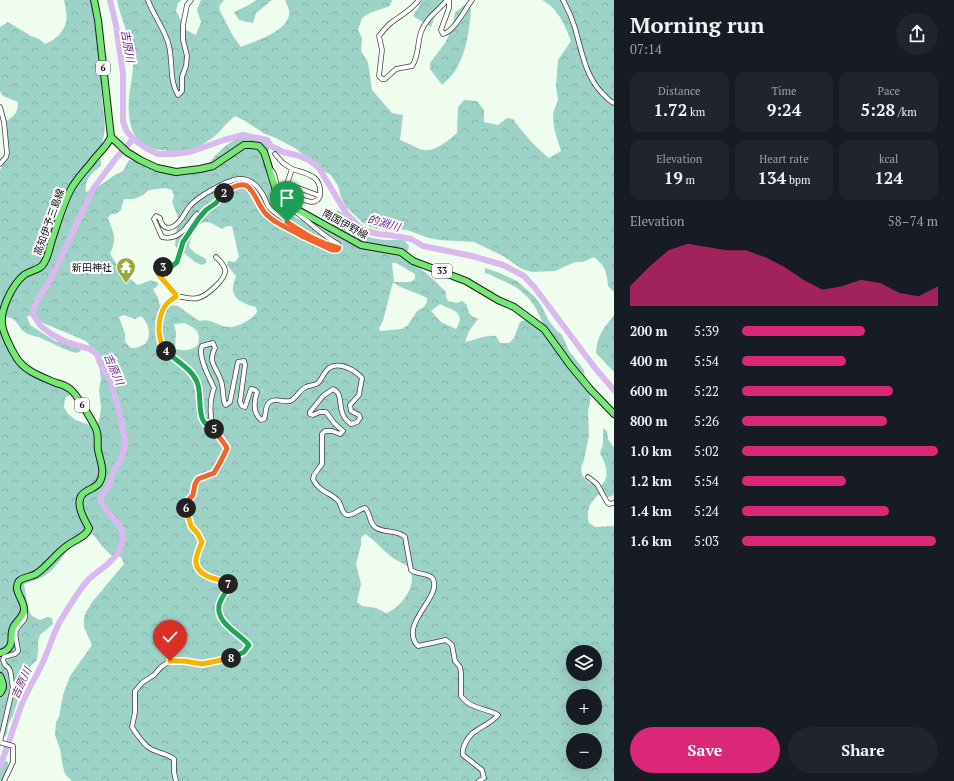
<!DOCTYPE html>
<meta charset="utf-8">
<style>
body{margin:0;font-family:"PT Serif","Noto Sans JP",serif;background:#20242c;color:#f1f3f6;height:100vh;display:flex;flex-direction:column;font-size:15px;white-space:nowrap}
*{box-sizing:border-box;margin:0}
p{font-size:13px;color:#9ea1a6}
.icon{flex:none;width:22px;height:22px;fill:none;stroke:currentColor;stroke-width:2;stroke-linecap:round;stroke-linejoin:round}
.map{position:relative;flex:1;overflow:hidden}
.drawer{display:flex;flex-direction:column;background:#171b24;width:340px}
.drawer>*{flex:none}
.buttons{position:absolute;left:566px;top:645px;display:grid;gap:8px}
.buttons a{display:grid;place-items:center;width:36px;height:36px;border-radius:50%;background:#171b24;box-shadow:0 4px 16px #0002;font-size:20px}
.pin{position:absolute;display:grid;place-items:center;width:34px;height:34px;color:#fff;margin:-41px -17px;border-radius:50% 50% 50% 0;rotate:-45deg;box-shadow:0 0 4px #0007}
.pin .icon{rotate:45deg}
.km{position:absolute;width:20px;height:20px;margin:-10px;border-radius:50%;background:#222;color:#fff;font-size:11px;line-height:20px;text-align:center}
.round{display:grid;place-items:center;flex:none;width:42px;height:42px;border-radius:21px;background:#20242c}
.overview{display:flex;align-items:center;justify-content:space-between;height:68px;padding:0 16px}
h1{font-size:22px;font-weight:700;line-height:30px}
.metrics{display:grid;grid-template-columns:repeat(3,1fr);gap:6px;height:68px;padding:4px 16px}
.metrics div{display:grid;align-content:center;border-radius:10px;background:#20242c;text-align:center}
.metrics b{font-size:17px;font-weight:700}
.metrics small{font-size:11px;font-weight:400}
.metrics p{font-size:11px}
.chart{height:112px;padding:8px 16px}
.chart p{display:flex;justify-content:space-between}
.chart svg{width:100%;height:72px;margin-top:4px;fill:#db2777;opacity:.7}
.primary-button{display:flex;gap:8px;margin-top:auto;padding:8px 16px}
.primary-button a{flex:1;height:46px;border-radius:24px;background:#db2777;color:#fff;font-size:16px;font-weight:700;line-height:46px;text-align:center}
.primary-button a+a{background:#20242c;color:#f1f3f6}
ul{padding:0 16px;list-style:none;font-size:13px}
li{display:grid;grid-template-columns:64px 48px 1fr;align-items:center;height:30px}
li i{height:10px;border-radius:5px;background:#db2777}
main{display:flex;flex:1;min-height:0}
.map>svg:first-child{display:block}
.forest{fill:url(#forest-crowns);fill-rule:evenodd}
.lines{fill:none;stroke-linecap:round;stroke-linejoin:round}
.river{stroke:#dab9ef;stroke-width:6}
.minor-casing{stroke:#404040;stroke-width:5.5}
.primary-casing{stroke:#1e1e1e;stroke-width:8}
.minor{stroke:#fff;stroke-width:4}
.primary{stroke:#75e873;stroke-width:6}
.split-1-casing{stroke:#fff;stroke-width:8}
.split-2-casing{stroke:#fff;stroke-width:8}
.split-3-casing{stroke:#fff;stroke-width:8}
.split-4-casing{stroke:#fff;stroke-width:8}
.split-5-casing{stroke:#fff;stroke-width:8}
.split-6-casing{stroke:#fff;stroke-width:8}
.split-7-casing{stroke:#fff;stroke-width:8}
.split-8-casing{stroke:#fff;stroke-width:8}
.split-9-casing{stroke:#fff;stroke-width:8}
.split-1{stroke:#f0652b;stroke-width:5}
.split-2{stroke:#f0652b;stroke-width:5}
.split-3{stroke:#22a559;stroke-width:5}
.split-4{stroke:#f5b400;stroke-width:5}
.split-5{stroke:#22a559;stroke-width:5}
.split-6{stroke:#f0652b;stroke-width:5}
.split-7{stroke:#f5b400;stroke-width:5}
.split-8{stroke:#22a559;stroke-width:5}
.split-9{stroke:#f5b400;stroke-width:5}
.labels{text-anchor:middle;dominant-baseline:central;stroke-width:4;stroke-linejoin:round;paint-order:stroke}
.shield{fill:#fff;stroke:#565656;stroke-width:1}
.shield-label{font-size:9px;font-weight:bold;fill:#0d0d0d}
.street-label{font-size:10px;fill:#0d0d0d;stroke:#fff}
.poi-label{font-size:10px;fill:#0d0d0d;stroke:#fff;text-anchor:end}
.water-label{font-size:11px;font-style:italic;fill:#6c2590;stroke:#fff}
</style>
<main>
<div class="map">
<svg width="614" height="781" viewBox="0 0 614 781">
<defs>
<pattern id="forest-crowns" width="20" height="18" patternUnits="userSpaceOnUse"><rect width="20" height="18" fill="#9dd2c7"/><path d="M2 6a3 3 0 1 1 6 0M12 15a3 3 0 1 1 6 0" fill="none" stroke="#86b3aa"/></pattern>
</defs>
<rect width="100%" height="100%" fill="#effdef"/>
<path class="forest" d="M64 0H91C94 20 97 40 99 61 101 73 101 85 102 98 103 113 107 124 103 140 101 152 90 157 85 168L101 159V166C92 173 84 179 86 192L101 185 113 176 123 171 129 160 140 162 165 172 207 166C223 145 245 124 270 147L265 161V169L272 195 285 213 328 231 347 242V236C334 228 330 228 335 212L339 211C341 212 344 215 346 217 348 221 348 225 352 228 365 239 387 242 403 239L409 246 408 251 403 255V258C422 268 431 277 446 292V297L448 301 457 303 462 301 467 305C468 313 470 316 478 319L469 331 465 342C476 340 484 335 496 336L500 343H509L514 338 520 322 527 319 543 324C534 300 523 289 499 279 494 277 491 274 485 273V268L497 272 517 281 534 296 541 305 549 321 556 330 562 335 569 351 584 370 586 388 590 395V403L588 411 589 435 584 460 581 468 582 475 589 483 602 485C611 475 605 463 600 453L603 444V428L607 431 608 439 613 447H614V495L606 498 598 495C589 503 586 512 589 523L595 527 614 526V781H72L65 774 63 767 60 749 55 735 56 722 59 717 63 695 70 676 92 645 84 627V617L86 612 93 601 124 564 121 557 111 555 102 546 91 532C72 535 62 564 47 574 41 579 32 581 24 584L28 609 32 616 40 620 48 617 52 618 53 624 40 635 38 642V650L37 660 25 672 22 688 13 715 8 725 7 734 0 742V170C13 152 1 141 6 121 15 116 18 112 18 102L3 96 0 91V27L8 22 31 36 39 39 45 44C54 41 64 32 66 22 68 16 65 6 64 0ZM165 188 172 190 174 196 172 202 178 217 175 245 178 250 183 252 195 262 202 265 206 263V259L195 253 189 247C190 238 197 221 207 222 211 222 218 227 222 229L227 226H232L239 257 235 262 228 261 227 265 236 276C235 280 232 287 233 291 235 301 247 305 256 307L257 312C249 322 233 331 220 325 212 322 208 319 199 321L178 306 172 305 167 308 160 306 158 298 153 289 157 287 158 283 151 280 138 285C129 279 114 263 110 253 118 239 113 232 108 218L111 214H116L121 210 123 201 125 199H134L143 195 149 190ZM392 263H396L415 274V279L410 282H394ZM393 282C403 290 416 292 427 298V302L424 307 417 311 408 325 402 329 380 331 379 328 383 321ZM440 304C452 311 467 311 456 329L441 322 431 311ZM33 313 41 322 86 341 93 349 99 365 101 379 99 390 101 407 100 416 96 431 89 425 76 420 68 414 64 407 65 398 75 392 21 369 11 355 2 319C16 313 17 328 26 333 31 336 37 336 41 338 53 344 63 349 76 353L81 351 79 346 55 341 30 325 27 317ZM124 315 135 319 141 316C148 322 152 334 146 343 142 347 135 348 131 348L125 342V334L119 317ZM185 323C196 329 201 331 198 345 190 351 185 351 175 349L176 332 174 324ZM365 534C376 541 383 551 393 558 398 562 405 563 409 568 419 584 401 608 386 613L376 608 362 606 357 602 361 584 356 564 361 545V538ZM573 652H595V674H573ZM573 696H595V718H573ZM573 740H595V762H573Z
M117 0H182L178 3 176 11 186 30 196 35 201 22 197 10 201 0H224L220 5 219 9 233 36 241 47C255 41 286 32 289 15 290 10 287 4 285 0H392L390 6 370 13 362 18 358 30 362 38 361 51 368 62 372 90 392 113 403 115 400 140C406 142 420 150 424 150 435 152 449 140 457 133L458 107 464 100 477 101 484 110V122L498 125 507 118 513 119C523 133 535 147 549 158L561 151 554 128 553 113 558 100 556 86 558 60 571 41C564 24 559 9 542 0H614V292L608 286C607 271 605 266 594 257L583 262H575L555 271 532 272 522 269 503 256 474 242 440 240 429 238 407 230 395 229 384 230 373 228 363 223 346 207 341 197 338 186 331 175 322 170 295 148 276 138 265 134 245 121 235 116C229 121 225 125 220 131 214 138 203 144 195 149 189 152 181 151 174 151 147 151 131 143 129 114 127 95 134 77 133 59 131 38 121 20 117 0Z
M256 0H272L256 13 253 23 239 20 234 12 249 5Z
M423 0H447L437 9 431 27 413 16Z
M464 5 471 9C469 31 467 52 455 71 452 76 446 81 442 85L430 69V63L445 43 452 29 455 13Z
M614 315V372L596 353C597 335 604 328 614 315Z
M2 760 8 762V766L3 781H0V762Z"/>
<g class="lines">
<path class="river" d="M110 0 116 25 123 74V121L126 130 133 139 146 148 158 154H174L190 152 224 140 243 135 267 140 271 146 283 152 296 155 309 160 319 168 346 213 363 230 378 234 396 236 411 239 423 246 472 256 503 265 524 276 535 288 595 368 614 390
M0 766C8 746 14 726 21 706 27 691 36 677 43 662 50 647 54 629 64 615 71 604 79 590 88 580 101 568 120 559 123 539 125 522 102 513 100 498L109 486 113 473 122 456 125 446V440L120 414 111 382 100 363 97 354 90 349 66 342 51 334 41 326 32 313 36 302 50 281 93 189 117 157 133 139"/>
<defs>
<path id="minor" d="M148 0C153 15 166 31 169 46 173 63 169 80 178 95L182 91V77L186 66 187 56 183 40V25L187 5 191 0
M419 0C411 10 402 15 392 22 387 26 383 31 379 36L382 50 379 76 382 79H385L396 69 412 66C419 56 417 44 421 32 426 18 438 11 447 0
M449 0V8L441 30 443 34C454 32 465 9 472 0
M563 0C568 9 572 18 575 28 582 52 585 75 602 93 606 97 609 101 614 103
M0 107 4 122 7 153 6 157 0 164
M275 154 283 163 292 169
M270 169C277 173 274 183 279 189 283 194 303 200 311 202 316 202 319 200 320 195 322 175 307 174 292 169L288 181V184L320 196
M199 218 206 210 217 203 226 192 237 186H246C255 192 258 205 265 214 276 225 310 240 325 247L332 251H337L339 248 338 244C329 239 320 232 312 225 307 221 303 217 297 213
M176 296C184 297 191 300 198 298 206 296 227 279 225 270 224 264 220 261 216 257
M212 423 207 424C197 417 202 392 197 380 194 376 190 372 186 369 167 350 156 349 160 318 161 309 168 300 176 297V295L158 274 159 270 163 267H171L177 262 183 242 199 218V215L197 214 195 216C186 228 178 241 162 237L154 219 156 216 160 218C161 225 166 231 174 226 181 222 184 214 189 207 197 197 225 181 238 179 241 178 244 179 247 180 256 183 261 190 265 199 266 201 267 205 269 207 271 210 275 213 278 215 293 226 320 247 339 247
M588 477 597 484 607 502 609 504 614 503
M4 781 13 762V746L2 743 0 742 13 687C10 678 13 669 5 665L3 660 4 657 15 654 18 651C18 645 14 637 16 631 19 621 28 624 24 610
M176 781 174 772V759C167 754 159 753 151 749 142 744 137 734 132 727L135 712V691L143 682 154 675 161 667 170 661 177 660 202 664 227 660 244 652 249 645C240 634 216 623 219 606 220 599 226 592 230 586L229 584C204 571 186 578 202 542L198 534 191 526 185 504 193 495 195 484 198 479 214 473 227 448C224 443 220 440 217 435 209 422 209 402 214 388 210 379 197 356 202 346L213 343 215 348C207 363 217 367 221 381 224 389 222 396 225 404L226 405 230 402 238 362 244 361 245 365 240 402 242 406 245 407 251 389 255 390 257 392C254 401 252 412 261 420L264 419C267 413 264 406 270 402 276 397 283 403 290 401 297 398 300 389 306 387 310 385 314 386 318 383 322 379 324 372 329 368 339 361 355 370 362 378L359 395 350 405 351 411 359 415 360 418 357 422 351 424C334 412 346 395 333 389L323 396 310 412V414L313 415 320 412H326L334 423 343 431 340 434 332 431H325L322 434V464L314 475 313 479C320 494 332 492 339 502 342 506 341 513 347 515 353 516 359 509 365 508 371 514 369 523 375 527 384 534 397 529 405 537L411 570C418 575 430 573 433 579 442 598 398 624 418 646L446 640 452 645 455 661 460 667 461 673V696C470 709 486 708 498 715 486 729 471 727 464 746 463 750 462 751 463 755L482 770 484 778 479 781"/>
<path id="primary" d="M111 137 127 152 140 160 157 168 176 172 200 169 213 166 244 145H251L259 146 264 152 267 161 276 191 287 204 361 245 401 252 413 261 466 281 498 300 514 307 544 329 570 365 590 389 614 414
M0 653C4 652 8 650 10 646 13 641 10 634 13 628 15 622 23 618 24 610 25 601 12 590 19 581 23 577 31 577 36 574 48 566 56 553 68 545 75 540 87 536 89 528 83 518 72 498 87 491 92 488 96 487 99 483 106 472 100 461 98 450 97 443 99 436 96 429 93 422 76 393 70 389 66 386 61 384 56 383 42 377 24 371 16 357 11 349 3 333 2 324 0 309 13 284 24 275 31 270 41 270 44 263 48 257 49 250 51 243 57 225 62 206 71 189 76 180 84 171 91 163 98 153 106 148 111 137L98 20 94 0
M0 676C3 683 5 687 0 693"/>
</defs>
<use href="#minor" class="minor-casing"/>
<use href="#primary" class="primary-casing"/>
<use href="#minor" class="minor"/>
<use href="#primary" class="primary"/>
</g>
<g class="lines">
<defs>
<path id="split-1" d="M287 222C305 234 319 243 339 248L337 250H332L302 236"/>
<path id="split-2" d="M224 193C229 189 240 182 247 186 255 191 259 208 267 215 276 224 290 229 302 236"/>
<path id="split-3" d="M163 267H171L177 262 183 242 199 218 206 210 216 203 224 193"/>
<path id="split-4" d="M163 267 160 269 158 274 176 295V297C157 305 154 337 166 351"/>
<path id="split-5" d="M166 351C176 361 192 369 197 382 202 393 197 417 206 424L212 423 214 429"/>
<path id="split-6" d="M186 508 185 504 193 495 195 484 198 479 214 473C217 468 225 453 227 448 223 441 218 436 214 429"/>
<path id="split-7" d="M186 508 191 526 198 534 202 542C196 556 190 567 207 576 214 579 221 580 228 584"/>
<path id="split-8" d="M228 584 230 586C226 592 220 599 219 606 216 623 240 634 249 645L244 652 231 658"/>
<path id="split-9" d="M170 661H184L202 664 231 658"/>
</defs>
<use href="#split-1" class="split-1-casing"/>
<use href="#split-2" class="split-2-casing"/>
<use href="#split-3" class="split-3-casing"/>
<use href="#split-4" class="split-4-casing"/>
<use href="#split-5" class="split-5-casing"/>
<use href="#split-6" class="split-6-casing"/>
<use href="#split-7" class="split-7-casing"/>
<use href="#split-8" class="split-8-casing"/>
<use href="#split-9" class="split-9-casing"/>
<use href="#split-1" class="split-1"/>
<use href="#split-2" class="split-2"/>
<use href="#split-3" class="split-3"/>
<use href="#split-4" class="split-4"/>
<use href="#split-5" class="split-5"/>
<use href="#split-6" class="split-6"/>
<use href="#split-7" class="split-7"/>
<use href="#split-8" class="split-8"/>
<use href="#split-9" class="split-9"/>
</g>
<defs>
<symbol id="temple-pin" viewBox="-11 -11 22 30"><path d="M0 17L-7.5 6A9.5 9.5 0 1 1 7.5 6Z" fill="#96ac35" stroke="#fff"/><path d="M0-6L5-2H3V0L6.5 2.5H4V6H1.5V3h-3V6H-4V2.5H-6.5L-3 0V-2H-5Z" fill="#fff"/></symbol>
</defs>
<g fill-rule="evenodd">
<use href="#temple-pin" x="115" y="256" width="22" height="30"/>
</g>
<g class="labels">
<g class="shield">
<rect x="96" y="61" width="14" height="14" rx="3"/>
<rect x="432" y="264" width="20" height="14" rx="3"/>
<rect x="75" y="398" width="14" height="14" rx="3"/>
</g>
<g class="shield-label">
<text x="103" y="68">6</text>
<text x="442" y="271">33</text>
<text x="82" y="405">6</text>
</g>
<g class="street-label">
<text transform="translate(49 222) rotate(-70)">高知伊予三島線</text>
<text transform="translate(345 224) rotate(29)">南国伊野線</text>
</g>
<g class="poi-label">
<text x="112" y="267">新田神社</text>
</g>
<g class="water-label">
<text transform="translate(128 46) rotate(80)">吉原川</text>
<text transform="translate(384 223) rotate(16)">的淵川</text>
<text transform="translate(114 369) rotate(66)">吉原川</text>
<text transform="translate(21 683) rotate(-65)">吉原川</text>
</g>
</g>
</svg>
<div class="buttons">
<a><svg class="icon" aria-label="layers" viewBox="0 0 24 24"><path d="M12 4l9 5-9 5-9-5zM3 14l9 5 9-5"/></svg></a>
<a>+</a>
<a>−</a>
</div>
<div class="pin" style="left:287px;top:222px;background:#1e9e55"><svg class="icon" aria-label="arrive" viewBox="0 0 24 24"><path d="M6 21V4h12l-3 4 3 4H6"/></svg></div>
<div class="pin" style="left:170px;top:661px;background:#d93025"><svg class="icon" aria-label="check" viewBox="0 0 24 24"><path d="M5 12l5 5 9-10"/></svg></div>
<b class="km" style="left:224px;top:193px">2</b>
<b class="km" style="left:163px;top:267px">3</b>
<b class="km" style="left:166px;top:351px">4</b>
<b class="km" style="left:214px;top:429px">5</b>
<b class="km" style="left:186px;top:508px">6</b>
<b class="km" style="left:228px;top:584px">7</b>
<b class="km" style="left:231px;top:658px">8</b>
</div>
<section class="drawer">
<div class="overview"><div><h1>Morning run</h1><p>07:14</p></div><a class="round"><svg class="icon" aria-label="share" viewBox="0 0 24 24"><path d="M12 15V3M7 8l5-5 5 5M5 13v7h14v-7"/></svg></a></div>
<div class="metrics">
<div><p>Distance</p><b>1.72<small> km</small></b></div>
<div><p>Time</p><b>9:24</b></div>
<div><p>Pace</p><b>5:28<small> /km</small></b></div>
</div>
<div class="metrics">
<div><p>Elevation</p><b>19<small> m</small></b></div>
<div><p>Heart rate</p><b>134<small> bpm</small></b></div>
<div><p>kcal</p><b>124</b></div>
</div>
<div class="chart"><p><span>Elevation</span>58–74 m</p>
<svg viewBox="0 0 160 44" preserveAspectRatio="none"><path d="M0 44V32L10 20L20 10L30 6L40 8L50 10L60 10L70 14L80 20L90 28L100 34L110 32L120 28L130 30L140 36L150 38L160 32V44z"/></svg>
</div>
<ul>
<li><b>200 m</b>5:39<i style="width:63%"></i></li>
<li><b>400 m</b>5:54<i style="width:53%"></i></li>
<li><b>600 m</b>5:22<i style="width:77%"></i></li>
<li><b>800 m</b>5:26<i style="width:74%"></i></li>
<li><b>1.0 km</b>5:02<i style="width:100%"></i></li>
<li><b>1.2 km</b>5:54<i style="width:53%"></i></li>
<li><b>1.4 km</b>5:24<i style="width:75%"></i></li>
<li><b>1.6 km</b>5:03<i style="width:99%"></i></li>
</ul>
<div class="primary-button"><a>Save</a><a>Share</a></div>
</section>
</main>
